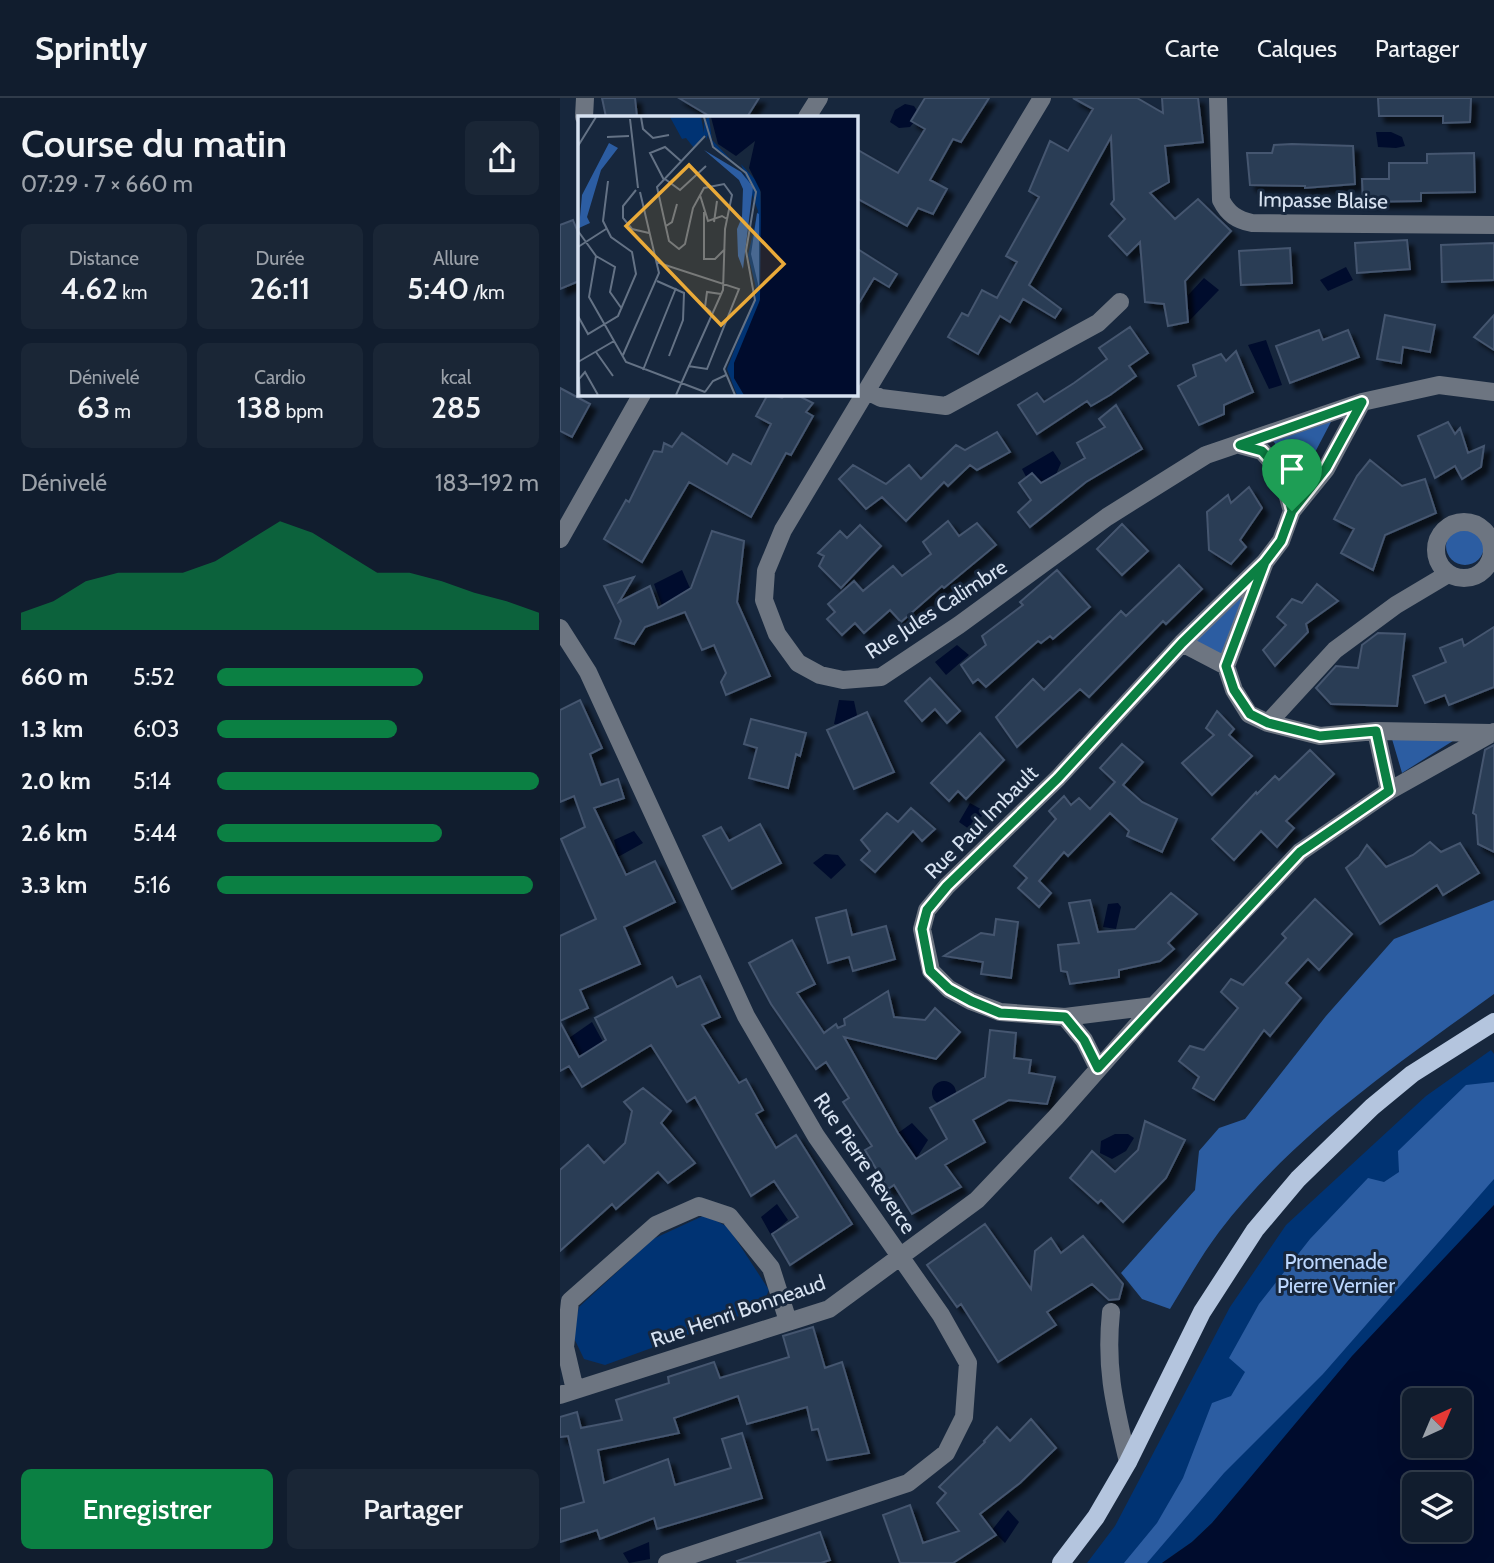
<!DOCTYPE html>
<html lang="fr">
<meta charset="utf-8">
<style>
body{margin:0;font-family:Cabin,sans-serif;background:#1a2636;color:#f1f3f6;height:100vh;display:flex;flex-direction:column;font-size:26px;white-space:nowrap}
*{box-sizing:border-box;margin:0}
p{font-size:23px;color:#9ca2aa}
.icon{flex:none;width:38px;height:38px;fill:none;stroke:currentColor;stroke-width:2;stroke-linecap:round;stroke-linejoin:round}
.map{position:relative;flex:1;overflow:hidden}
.details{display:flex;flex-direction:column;background:#111d2e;width:560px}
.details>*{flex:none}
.needle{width:46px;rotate:44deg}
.buttons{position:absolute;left:842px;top:1290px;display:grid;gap:14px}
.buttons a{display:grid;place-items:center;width:70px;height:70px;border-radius:10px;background:#111d2e;box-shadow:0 7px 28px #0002,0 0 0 2px #303b4a;font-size:35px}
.pin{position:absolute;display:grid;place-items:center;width:60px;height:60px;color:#fff;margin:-72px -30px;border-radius:50% 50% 50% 0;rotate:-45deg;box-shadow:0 0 7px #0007}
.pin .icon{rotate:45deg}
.round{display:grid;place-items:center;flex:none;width:74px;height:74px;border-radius:10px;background:#1a2636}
.summary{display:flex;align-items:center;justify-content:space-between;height:119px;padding:0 21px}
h1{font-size:38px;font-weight:600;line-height:52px}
.metrics{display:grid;grid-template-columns:repeat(3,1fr);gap:10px;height:119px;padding:7px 21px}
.metrics div{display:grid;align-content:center;border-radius:10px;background:#1a2636;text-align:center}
.metrics b{font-size:30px;font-weight:600}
.metrics small{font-size:19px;font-weight:400}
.metrics p{font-size:19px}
.chart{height:196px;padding:14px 21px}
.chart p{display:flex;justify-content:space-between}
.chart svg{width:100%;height:126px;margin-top:7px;fill:#0b8043;opacity:.7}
.primary-button{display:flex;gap:14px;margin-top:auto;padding:14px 21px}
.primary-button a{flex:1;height:80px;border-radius:10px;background:#0b8043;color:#fff;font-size:28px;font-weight:600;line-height:80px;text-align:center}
.primary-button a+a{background:#1a2636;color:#f1f3f6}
ul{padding:0 21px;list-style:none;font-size:23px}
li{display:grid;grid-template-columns:112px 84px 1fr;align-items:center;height:52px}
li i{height:18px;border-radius:9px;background:#0b8043}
header{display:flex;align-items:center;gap:42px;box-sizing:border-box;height:98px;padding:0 35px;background:#111d2e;border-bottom:2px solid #303b4a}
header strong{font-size:33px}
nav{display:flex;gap:38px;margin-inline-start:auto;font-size:24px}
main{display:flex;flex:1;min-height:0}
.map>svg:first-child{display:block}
.green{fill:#003373}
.forest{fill:#2c5da2}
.water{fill:#000c2d;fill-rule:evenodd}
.building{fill:#2c3c54;stroke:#45566f;stroke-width:2;filter:url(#shadow)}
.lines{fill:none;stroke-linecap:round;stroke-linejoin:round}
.minor{stroke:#6d7581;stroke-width:18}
.major{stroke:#b4c5de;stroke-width:18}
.route-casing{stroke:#fff;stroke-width:14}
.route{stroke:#0b8043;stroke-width:9}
.labels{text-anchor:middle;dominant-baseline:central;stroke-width:6;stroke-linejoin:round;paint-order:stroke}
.street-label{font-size:21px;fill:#d7e2f1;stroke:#17273d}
.park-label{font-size:21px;fill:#bcd7fe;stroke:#17273d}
.inset-road{fill:none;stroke:#647285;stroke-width:2}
.view{fill:#eaaa39;fill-opacity:0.15;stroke:#eaaa39;stroke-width:3.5}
.inset-edge{fill:none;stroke:#d7e2f1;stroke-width:3.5}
</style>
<header>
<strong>Sprintly</strong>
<nav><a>Carte</a><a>Calques</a><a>Partager</a></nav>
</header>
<main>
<section class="details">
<div class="summary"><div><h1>Course du matin</h1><p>07:29 · 7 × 660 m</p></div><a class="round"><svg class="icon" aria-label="share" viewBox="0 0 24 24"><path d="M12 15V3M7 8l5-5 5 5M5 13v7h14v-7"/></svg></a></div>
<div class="metrics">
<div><p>Distance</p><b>4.62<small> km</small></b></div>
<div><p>Durée</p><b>26:11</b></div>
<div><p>Allure</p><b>5:40<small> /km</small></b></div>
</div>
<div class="metrics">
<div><p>Dénivelé</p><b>63<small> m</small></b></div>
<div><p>Cardio</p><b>138<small> bpm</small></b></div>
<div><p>kcal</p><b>285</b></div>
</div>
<div class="chart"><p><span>Dénivelé</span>183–192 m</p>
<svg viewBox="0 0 160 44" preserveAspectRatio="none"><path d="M0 44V38L10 34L20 27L30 24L40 24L50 24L60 20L70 13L80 6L90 10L100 17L110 24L120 24L130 27L140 31L150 34L160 38V44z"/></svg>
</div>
<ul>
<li><b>660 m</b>5:52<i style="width:64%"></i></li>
<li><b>1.3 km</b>6:03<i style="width:56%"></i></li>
<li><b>2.0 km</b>5:14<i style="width:100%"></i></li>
<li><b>2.6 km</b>5:44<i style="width:70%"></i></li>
<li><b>3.3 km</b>5:16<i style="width:98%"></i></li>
</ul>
<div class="primary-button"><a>Enregistrer</a><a>Partager</a></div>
</section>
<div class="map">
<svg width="934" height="1465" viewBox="0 0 934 1465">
<defs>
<filter id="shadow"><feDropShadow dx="6" dy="6" stdDeviation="2" flood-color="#0009"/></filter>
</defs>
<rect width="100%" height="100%" fill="#17273d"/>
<path class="green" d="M931 952 934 956V1107L652 1425 632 1444 602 1465H527L555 1428 670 1209 726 1127 866 998Z
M145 1117 168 1129 209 1192 201 1210 45 1267 24 1261 12 1236 19 1209 93 1141Z"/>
<path class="forest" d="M773 320 740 383 712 341Z
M886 448a19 19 0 1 1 38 0a19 19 0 1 1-38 0Z
M698 475 665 562 628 541Z
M832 641H896L842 675Z
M934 802V896C836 967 733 1037 659 1134 641 1158 626 1185 610 1211L582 1201 561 1175 635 1092 639 1053 659 1030 685 1021 766 918 834 841Z
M934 984V1081L763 1276 664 1375 587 1465H564L597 1425 623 1380 652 1305 671 1298 685 1274 669 1260 699 1206 750 1141 808 1080 824 1084 839 1074 838 1053 906 987Z"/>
<path class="water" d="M345 6 354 8 360 17 350 29 339 30 330 24 335 12Z
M816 34H831L842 39 845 48 836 50 818 49Z
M786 169 793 182 768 193 760 182Z
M644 180 659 192 628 224 618 208Z
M706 242 722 287 709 291 688 247Z
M493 353 501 365 490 390 471 388 462 371Z
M122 472 133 497 103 511 94 486Z
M397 547 409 557 386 577 375 564Z
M279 602 294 603 297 617 287 628 274 626Z
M410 705 426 714 409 731 399 724Z
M74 733 83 745 58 759 54 742Z
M265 756 278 757 286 767 271 781 253 765Z
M558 805 561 809 556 831 543 829 548 806Z
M32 924 43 944 19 959 9 940Z
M372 995a12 12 0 1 1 24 0a12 12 0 1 1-24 0Z
M352 1025 368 1042 356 1061 338 1035Z
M555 1036H568L574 1040 566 1053 552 1061 540 1055 541 1043Z
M217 1106 228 1122 211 1137 201 1119Z
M934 1107V1465H602L632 1444 652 1425 792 1258ZM900 1302V1348H854V1302ZM900 1386V1432H854V1386Z
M448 1412 459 1424 445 1445 432 1432Z
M89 1444 90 1461 69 1465 63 1455Z"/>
<path class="building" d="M42 0H75L77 19H46Z
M119 0H199L187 19H151Z
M365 0H429L401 44 393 41 370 82 387 91 373 116 358 110 347 128 296 100V51L338 75 365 31 351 23Z
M513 0H577L603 15 602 0H638L643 44 605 48 609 84 590 95 615 121 638 101 671 133 625 183 628 224 608 228 604 206 585 204 580 144 567 157 549 138 565 121 551 106 554 102 551 39 469 187 501 211 495 220 463 201 450 224 440 218 418 256 388 239 402 215 408 218 422 192 437 200 457 164 446 158 479 99 469 93 490 43 508 53 533 11Z
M818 0H911L910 24 883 25V18H819Z
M732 46 793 48 795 86 745 90V88L690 87 687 55H712L714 47Z
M914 55 915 94 861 95V103L803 104 802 81H829V65H867V56Z
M13 122 19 137V183L0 191V127Z
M847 142 850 171 797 175 795 145Z
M934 145V182L882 184 881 147Z
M296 150 337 176 329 189 314 180 296 210Z
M730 150 732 185 681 187 679 153Z
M825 217 875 227 870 254 843 249 841 265 817 261Z
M934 217V252L914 239Z
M570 229 588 255 569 268 576 278 550 297 531 308 527 303 477 336 458 307 477 295 484 304 514 285 547 261 539 250Z
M759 232 763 242 788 232 799 259 730 285 716 248Z
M676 253 693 294 664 307V316L639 327 618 288 636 278 633 267 661 256 666 263Z
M0 290 30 306 12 339 0 333Z
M208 296 222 300 226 296H235L253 305 246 314 253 318 231 357 226 355 191 419 129 384 82 464 44 441 66 402 69 404 94 353 102 354 104 345 112 349 122 335 167 366 173 356 191 366 211 326 196 318Z
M556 307 582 351 526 384 470 429 458 414 471 402 459 385 472 375 481 385 525 360 517 345 545 329 539 321Z
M888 324 895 336 900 330 908 355 924 348 921 369 902 381 895 368 875 380 858 338Z
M437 334 450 354 417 372 410 367 388 388 384 384 346 423 322 399 306 411 279 381 293 367 326 386 349 367 361 381 396 347 405 352Z
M810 362 842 388 865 381 876 415 825 437 813 472 781 455 794 431 774 421 797 378Z
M689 389 702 410 680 442 686 449 671 466 649 452 647 414 668 397 671 405Z
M388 423 399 438 417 425 436 447 384 490 382 488 341 524 330 512 304 535 295 525 282 537 267 521 275 514 268 506 294 483 303 493 333 468 342 478 371 456 363 444Z
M562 426 588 453 562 477 537 451Z
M300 427 321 448 281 490 259 468 264 458 258 455 280 433 287 440Z
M152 433 184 443 177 504 210 578 166 597 161 584 166 575 154 547 142 552 125 514 85 529 74 546 55 540 61 523 44 488 74 479 59 504 90 488 98 510 131 490Z
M619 467 642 491 606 526 603 523 529 599 520 591 457 649 436 619 473 581 484 592 561 513 566 518Z
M497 472 530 509 493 541 490 538 481 545 478 543 426 589 418 581 413 585 401 567 426 547 422 538 463 507 460 504Z
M757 486 778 503 746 526 748 534 715 568 703 552 726 527 717 519 732 501 742 505Z
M934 529V589L889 607 885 597 865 605 853 578 886 564 880 550 902 541 904 548Z
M818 535 845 536 837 608 771 606 756 590 776 568 798 570 802 547Z
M370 580 400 613 387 625 375 611 362 623 345 603Z
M20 602 42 650 30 656 41 687 58 681 64 700 34 710 66 777 95 763 115 804 64 829 80 866 20 892 28 910 0 923V838L36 821 1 741 25 729 14 698 0 704V612Z
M657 613 674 631 669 637 692 658 652 697 622 665 654 637 646 630Z
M307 614 334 674 294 691 267 632Z
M191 621 246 635 240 658 236 656 228 690 189 680 197 650 184 646Z
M420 635 444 662 406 701 398 693 389 703 371 685Z
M562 646 583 664 563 687 582 704 617 721 602 754 567 738 569 733 550 715 508 758 504 754 479 783 491 795 479 809 458 790 467 780 454 768 496 721 489 713 504 698 511 707 519 700 530 711 555 684 540 670Z
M934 647V754L918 746 916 717 913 715 925 652Z
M750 652 774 676 726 723 734 730 717 749 701 733 674 762 652 741 696 694 697 696 715 678 719 682Z
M351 710 375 731 362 743 353 733 315 774 301 762 310 753 301 742 327 715 338 724Z
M200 726 221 765 172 791 143 738 161 729 169 743Z
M870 744 881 754 900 745 919 775 883 797 877 787 820 826 786 770 799 759 807 747 826 769 853 757Z
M611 795 637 816 608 845 614 851 600 863 559 872V879L510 886 507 874 501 873 498 847 519 845 509 805 530 802 538 834 575 831Z
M755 801 792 836 759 872 748 861 726 885 741 900 710 938 704 932 654 1002 633 990 639 979 619 963 630 948 644 952 678 910 661 894 671 881 683 887 726 840 722 836Z
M286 812 292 837 326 828 335 861 293 873 289 859 268 865 256 820Z
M436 821 458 824 451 880 421 876 423 864 384 858 421 835 434 837Z
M232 842 255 886 237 895 264 935 276 926 278 930 285 927 284 921 328 893 334 919 365 922 375 910 400 934 376 961 284 939 338 1035 356 1061 387 1041 370 1010 425 979 430 932 456 935 454 960 471 962 469 975 495 979 487 1006 449 1002 413 1022 425 1044 385 1067 401 1089 352 1116 334 1087 328 1091 305 1052 312 1048 283 1004 289 1000 266 964 256 971 211 906 189 865Z
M140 878 160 919 142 927 179 985 186 981 203 1012 196 1016 216 1050 236 1037 292 1126 230 1167 212 1136 238 1119 214 1083 191 1098 135 999 127 1004 91 947 22 989 9 968 0 973V924L19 959 46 942 35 920 112 879 117 889Z
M83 990 111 1013 101 1025 135 1065 108 1085 98 1074 56 1111 52 1106 0 1153V1072L28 1047 44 1065 65 1045 72 1013 64 1004Z
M585 1023 625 1042 606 1080 563 1124 541 1102 538 1105 510 1080 532 1053 555 1074 578 1052Z
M425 1126 471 1191 475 1153 491 1140 501 1155 523 1138 563 1186 559 1201 549 1202 532 1186 487 1214 496 1227 438 1264 401 1206 397 1209 367 1167Z
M253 1229 265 1270 282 1264 309 1355 267 1362 258 1331 252 1332 247 1309 187 1326 178 1298 114 1320 119 1335 38 1352 44 1385 108 1361 115 1387 171 1370 162 1341 182 1335 202 1400 97 1431 94 1420 40 1441 37 1432 0 1444V1411L24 1404 8 1338 0 1339V1319L17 1314 21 1330 62 1322 56 1302 109 1285 108 1279 154 1264 160 1280 229 1259 223 1238Z
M471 1321 496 1350 460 1385 420 1416 436 1437 393 1465H340L323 1417 350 1407 363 1445 399 1433 377 1405 386 1395 379 1389 425 1344 424 1343 437 1329 450 1343Z
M260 1434 270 1462 261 1465H178L177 1463Z"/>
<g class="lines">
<path class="minor" d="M482 0 223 432 206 473 204 502 217 536 238 565 260 577 283 582 321 579 399 527 547 419 646 357 802 304 879 287 934 294
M658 0 661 102C668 116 677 122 692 125L934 127
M24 19 25 0
M247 19 259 0
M307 293 321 300 386 308 538 225 560 204
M802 304 766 371 732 413 721 443 705 464 666 568 674 592 689 616 708 625 760 638 816 633 829 693
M680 347 702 353 721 374 732 413
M876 452a28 28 0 1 1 56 0a28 28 0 1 1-56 0Z
M0 441 82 296
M0 530 28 574 186 918 256 1038 381 1217 408 1265 404 1319 386 1355 348 1385 107 1465
M622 545 666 568
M708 625 775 552 836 507 888 476
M816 633 931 635
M594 908 505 919 440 914 411 903 389 891 371 873 362 831 367 812 387 788 498 680 622 545 705 464
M505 919 524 942 538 970
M551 1214C545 1272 555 1308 568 1364
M15 1292 5 1249 10 1203 96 1127 139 1108 169 1118 211 1170 228 1223
M0 1297 269 1211 417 1102 496 1019 594 908 740 754 829 693 934 634"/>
<path class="major" d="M501 1465 536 1419 568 1364 642 1214 695 1132 738 1081 812 1009 852 976 934 924"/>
</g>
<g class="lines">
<defs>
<path id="route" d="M732 413 722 374 702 353 680 347 802 304 766 370 732 413 721 443 705 464 622 545 498 680 387 788 367 812 362 831 370 873 389 891 411 903 440 915 505 919 524 942 538 970 740 754 829 693 816 633 760 638 708 625 690 616 674 592 666 568 705 464 721 443 732 413"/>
</defs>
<use href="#route" class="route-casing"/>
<use href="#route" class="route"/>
</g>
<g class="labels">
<g class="street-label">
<text transform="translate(763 102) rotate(1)">Impasse Blaise</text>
<text transform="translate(376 511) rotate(-33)">Rue Jules Calimbre</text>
<text transform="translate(421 724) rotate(-45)">Rue Paul Imbault</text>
<text transform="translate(305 1065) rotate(56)">Rue Pierre Reverce</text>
<text transform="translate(178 1213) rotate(-19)">Rue Henri Bonneaud</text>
</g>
<g class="park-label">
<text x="776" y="1163">Promenade<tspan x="776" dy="24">Pierre Vernier</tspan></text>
</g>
</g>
<g transform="translate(18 18)">
<rect width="280" height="280" fill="#17273d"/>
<path d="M92 1H123L126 17V4L131 1 134 24 156 47 139 35 129 19V24L127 19 116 32 108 22 104 23ZM163 48 182 69 185 164 181 189 156 250V262L166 279H159L149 253 179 176 170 139 180 95Z" fill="#003373"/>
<path d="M31 27 40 32 23 54 9 101 12 107 1 112 4 79ZM126 34 163 56 175 71 165 153 160 140 159 113 164 101 165 73 161 64ZM179 97 181 98V172L173 138Z" fill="#2c5da2"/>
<path d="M133 1H280V279H166L156 262V247L182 184 183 76 171 52 177 25 158 40 140 28Z" fill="#000c2d"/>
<path class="inset-road" d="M63 1 65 13 75 22 91 19M126 1 135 31 168 57 178 76 168 135 177 184 146 253 157 279M52 3 60 72M29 21 51 20M0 30 18 1M87 63 102 74 128 50M86 64 72 37 87 31 104 46M58 74 45 90V102L54 113 71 117M122 79 130 105 144 100 149 103M126 96V143H137L147 133M136 106 139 85M88 110 94 106 99 88M0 115 18 140 11 181 48 246 127 276M0 131 28 113M18 140 37 151 32 176 44 193M78 146 161 173 129 253 110 250M79 165 106 177 105 204 91 240M133 196 127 191 129 176 143 178M0 200 10 218 40 200 58 158 54 136 33 121 25 105 30 65M18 236 35 260M45 239 81 157 62 76M0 246 36 225M65 254 98 172M127 276 135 265 148 259M2 279 1 263 7 256 20 279M98 279 145 174 147 113 154 79 146 68 126 72 115 92 107 128 101 133 91 125 79 71 127 20"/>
<path class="view" d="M111 49 206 148 143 209 48 110Z"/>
<rect width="280" height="280" class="inset-edge"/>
</g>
</svg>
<div class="buttons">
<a><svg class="needle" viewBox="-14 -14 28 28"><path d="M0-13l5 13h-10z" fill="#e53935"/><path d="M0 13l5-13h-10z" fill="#9ca2aa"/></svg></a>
<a><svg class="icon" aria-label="layers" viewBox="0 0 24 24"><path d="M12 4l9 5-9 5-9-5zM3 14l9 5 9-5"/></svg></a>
</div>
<div class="pin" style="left:732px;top:413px;background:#1e9e55"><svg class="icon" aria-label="arrive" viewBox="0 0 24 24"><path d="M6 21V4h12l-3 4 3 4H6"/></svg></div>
</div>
</main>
